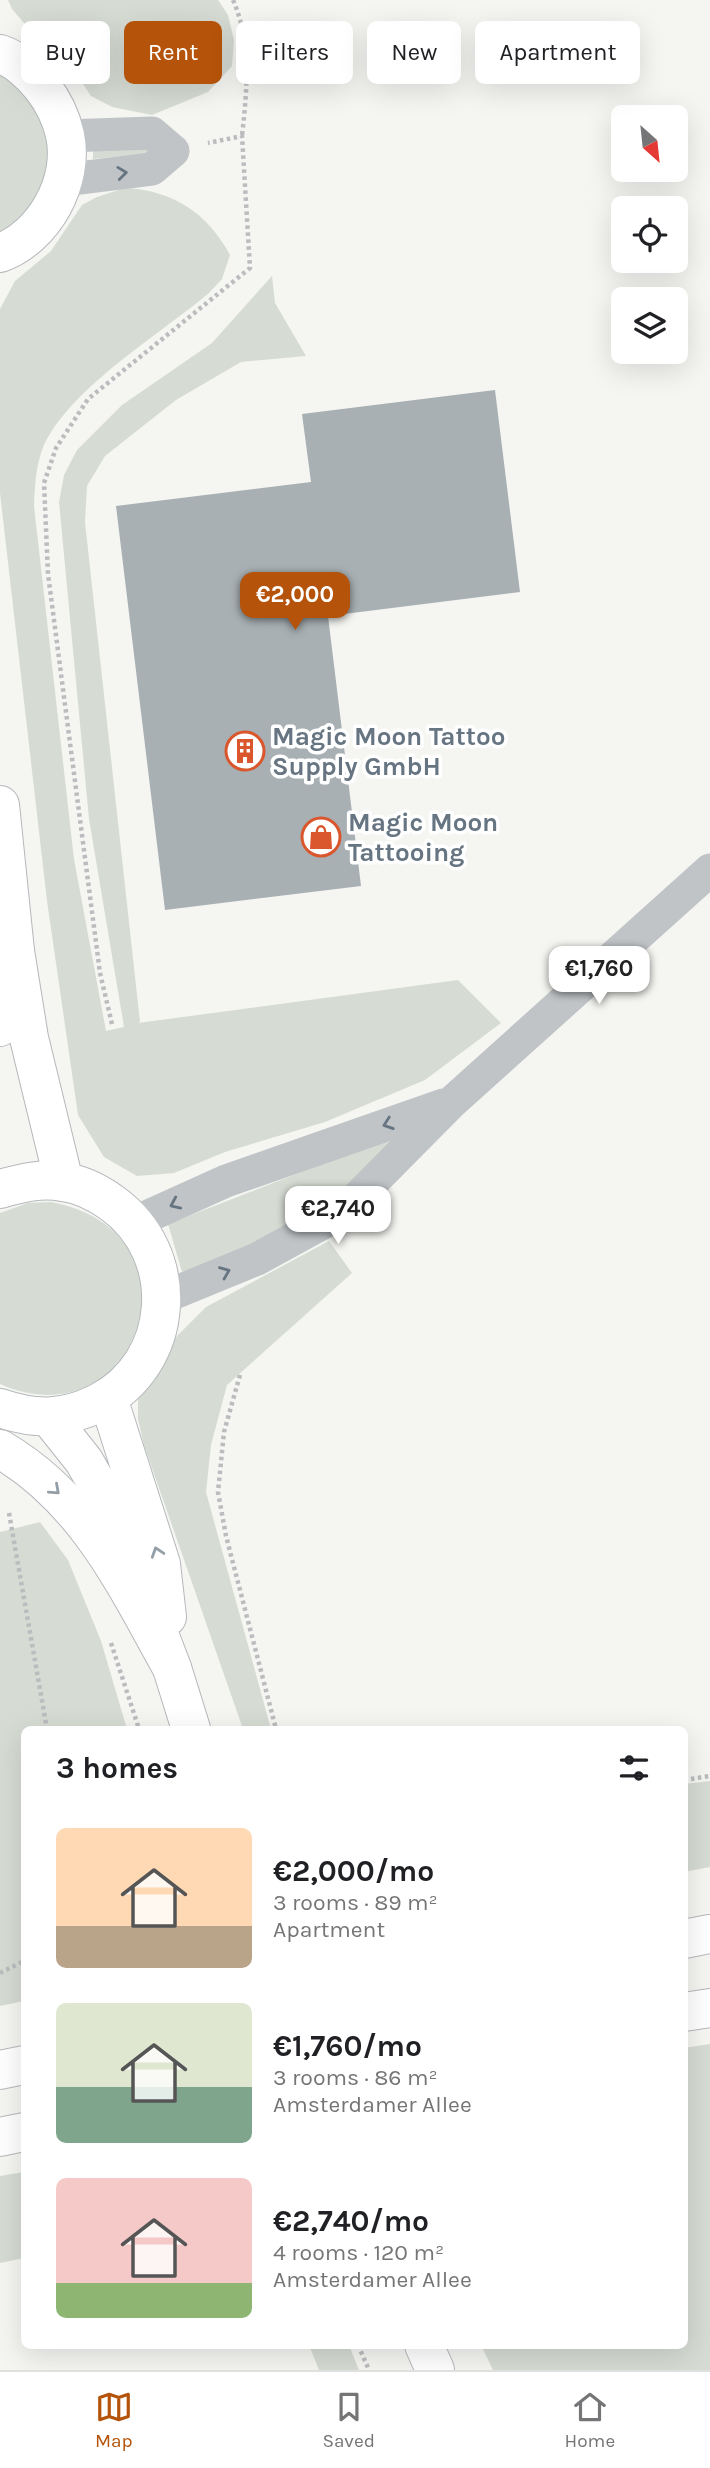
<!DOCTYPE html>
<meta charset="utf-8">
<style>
body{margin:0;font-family:Karla,sans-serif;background:#f2f2f2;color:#202124;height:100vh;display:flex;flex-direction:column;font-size:26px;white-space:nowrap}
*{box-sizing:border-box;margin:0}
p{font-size:23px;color:#757577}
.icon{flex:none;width:38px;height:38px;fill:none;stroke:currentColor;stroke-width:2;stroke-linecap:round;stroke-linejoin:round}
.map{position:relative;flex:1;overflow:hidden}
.side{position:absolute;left:21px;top:1726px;width:667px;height:623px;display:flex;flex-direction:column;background:#fff;border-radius:10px;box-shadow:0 7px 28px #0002}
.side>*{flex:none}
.guide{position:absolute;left:21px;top:21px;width:668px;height:63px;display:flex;gap:14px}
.needle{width:46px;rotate:153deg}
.tools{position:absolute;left:611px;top:105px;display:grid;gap:14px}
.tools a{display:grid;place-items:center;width:77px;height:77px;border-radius:10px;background:#fff;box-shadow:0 7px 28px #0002;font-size:35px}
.price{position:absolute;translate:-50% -60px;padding:0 16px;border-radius:14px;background:#fff;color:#222;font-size:23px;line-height:46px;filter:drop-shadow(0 2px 4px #0008)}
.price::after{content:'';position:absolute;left:50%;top:42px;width:21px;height:16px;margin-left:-10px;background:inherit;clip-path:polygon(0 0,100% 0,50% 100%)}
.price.on{background:#b45309;color:#fff}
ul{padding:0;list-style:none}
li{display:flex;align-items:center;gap:21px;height:175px;padding:0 35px}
li span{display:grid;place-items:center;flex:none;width:196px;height:140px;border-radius:10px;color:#555}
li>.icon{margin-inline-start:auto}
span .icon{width:84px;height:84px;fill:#fffc;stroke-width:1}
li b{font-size:30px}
h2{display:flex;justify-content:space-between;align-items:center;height:84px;padding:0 35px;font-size:30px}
.pill{padding:0 24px;border-radius:10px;background:#fff;box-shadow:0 7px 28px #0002;font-size:24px;line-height:63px}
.pill.on{background:#b45309;color:#fff}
.menu{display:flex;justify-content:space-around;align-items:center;height:98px;border-top:2px solid #e0e0e0;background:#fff;font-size:19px;color:#757577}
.menu a{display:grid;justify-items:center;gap:4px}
.menu .on{color:#b45309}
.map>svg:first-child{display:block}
.green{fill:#d6dcd3}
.building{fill:#a8b0b4}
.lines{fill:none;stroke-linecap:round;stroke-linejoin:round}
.primary-casing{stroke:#b4b8bb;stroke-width:40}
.motorway-casing{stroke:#b5b8bb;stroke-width:40}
.path{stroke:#babcbe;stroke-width:4.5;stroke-dasharray:3.5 3.5;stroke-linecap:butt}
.minor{stroke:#c0c4c7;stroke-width:33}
.primary{stroke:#fff;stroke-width:38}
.motorway{stroke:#fff;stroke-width:38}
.oneway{stroke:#667581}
.oneway2{stroke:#949ea7}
.labels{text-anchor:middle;stroke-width:7;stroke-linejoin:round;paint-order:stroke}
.poi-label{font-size:26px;font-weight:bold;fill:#667581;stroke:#fff;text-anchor:start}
</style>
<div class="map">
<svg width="710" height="2370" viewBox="0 0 710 2370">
<rect width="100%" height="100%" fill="#f5f5f2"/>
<!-- green -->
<path class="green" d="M 8,0 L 218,0 L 228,15 L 234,40 L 232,66 L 208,92 L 152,115 L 112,107 L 91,96 L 77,75 L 35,36 L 12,9 Z
M 0,74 C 66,110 62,196 0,234 Z
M 93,142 L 148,146 L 148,154 L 93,159 Z
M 125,188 C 172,190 208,213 230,255 L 222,279 L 209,293 C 159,335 81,381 48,437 C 36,458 35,483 34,506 L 74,859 L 106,1031 L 124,1027 L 89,819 L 59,502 L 64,475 L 77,450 L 122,405 L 212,343 L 272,276 L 275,303 L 306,356 L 241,362 L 176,400 L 105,456 L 87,486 L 85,522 L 140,1022 L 138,1023 L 458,980 L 501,1023 L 425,1080 L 325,1122 L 225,1152 L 174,1173 L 137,1176 L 104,1157 L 78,1115 L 47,901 L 0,493 L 0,309 L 15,281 L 51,251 L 82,205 L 97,197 Z
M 401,1133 L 334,1199 L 250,1248 L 182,1272 L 168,1224 Z
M 51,1202 C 211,1232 138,1445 0,1384 L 0,1213 L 28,1203 Z
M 329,1241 L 352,1273 L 227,1385 L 211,1445 L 206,1492 L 271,1729 L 243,1729 L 144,1445 L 138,1419 L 138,1397 L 177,1336 L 206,1307 Z
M 40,1522 L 68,1560 L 101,1641 L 127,1729 L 24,1729 L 24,2001 L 0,2006 L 0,1532 Z
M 710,1781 L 710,1867 L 684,1872 L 684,1784 Z
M 710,2044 L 710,2370 L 493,2370 L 481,2345 L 684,2345 L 684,2048 Z
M 24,2172 L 24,2258 L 0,2263 L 0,2176 Z
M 309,2345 L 349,2345 L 359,2370 L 319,2370 Z"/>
<!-- building -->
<path class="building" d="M 495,390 L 520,592 L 328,616 L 361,886 L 165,910 L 116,506 L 311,482 L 302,414 Z"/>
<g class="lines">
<defs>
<path id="primary" d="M 0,54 C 16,59 32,74 42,87 C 53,101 61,117 65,135 C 75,181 44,237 0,253
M 0,805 L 15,951 L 29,1038 L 64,1182
M 0,1189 C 21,1183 41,1178 63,1182 C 81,1184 98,1193 112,1203 C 183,1254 176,1363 98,1403 C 64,1420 35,1420 0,1408
M 108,1398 L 161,1564 L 167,1617
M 49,1417 L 84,1461 L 112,1510 L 172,1668 L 191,1729
M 424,2345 L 435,2370"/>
<path id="motorway" d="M 0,1027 L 15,951
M 0,1449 C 86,1499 125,1584 172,1668
M 684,1939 L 710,1934
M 684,2012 L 710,2008
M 0,2070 L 24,2065
M 0,2137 L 24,2132"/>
</defs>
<!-- primary casing -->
<use href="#primary" class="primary-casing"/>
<!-- motorway casing -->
<use href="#motorway" class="motorway-casing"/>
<!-- path -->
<path class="path" d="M 233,0 C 252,43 247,90 242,136
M 112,1024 L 100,973 L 48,574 L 44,483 L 56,448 L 88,399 L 250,268 L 242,136 L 208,143
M 240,1375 L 224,1432 L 218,1492 L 226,1536 L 276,1729
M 9,1513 L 47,1729
M 111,1643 L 139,1729
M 684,1780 L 710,1776
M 0,1973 L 24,1961
M 358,2345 L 369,2370"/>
<!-- minor -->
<path class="minor" d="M 63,180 L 152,169 L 173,151 L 152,133 L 65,136
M 133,1223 L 226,1181 L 443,1105
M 162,1298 L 257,1259 L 343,1212 L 452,1102 L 710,870"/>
<!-- primary -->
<use href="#primary" class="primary"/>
<!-- motorway -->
<use href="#motorway" class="motorway"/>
</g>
<!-- one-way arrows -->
<defs><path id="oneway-chevron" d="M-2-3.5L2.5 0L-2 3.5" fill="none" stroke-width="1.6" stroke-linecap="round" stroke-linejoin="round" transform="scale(1.75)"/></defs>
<g class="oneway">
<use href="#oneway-chevron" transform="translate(122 173) rotate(-7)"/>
<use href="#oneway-chevron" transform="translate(388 1124) rotate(161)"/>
<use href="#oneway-chevron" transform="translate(175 1204) rotate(156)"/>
<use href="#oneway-chevron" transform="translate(225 1272) rotate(-22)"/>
</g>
<g class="oneway2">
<use href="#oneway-chevron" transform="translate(55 1490) rotate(42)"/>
<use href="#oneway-chevron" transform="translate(157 1552) rotate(-108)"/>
</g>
<!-- icons -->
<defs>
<symbol id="building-ring" viewBox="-11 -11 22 22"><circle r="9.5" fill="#fff" stroke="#da572d" stroke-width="1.5"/><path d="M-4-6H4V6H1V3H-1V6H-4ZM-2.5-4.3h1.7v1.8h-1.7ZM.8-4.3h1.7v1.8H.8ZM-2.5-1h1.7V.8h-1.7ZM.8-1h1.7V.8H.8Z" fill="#da572d"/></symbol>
<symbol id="shop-ring" viewBox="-11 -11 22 22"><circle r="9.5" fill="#fff" stroke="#da572d" stroke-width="1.5"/><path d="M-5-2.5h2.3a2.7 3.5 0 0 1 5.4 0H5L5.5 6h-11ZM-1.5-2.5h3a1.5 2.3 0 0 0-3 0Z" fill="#da572d"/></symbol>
</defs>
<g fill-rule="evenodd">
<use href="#building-ring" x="223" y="729" width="44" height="44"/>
<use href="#shop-ring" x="299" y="815" width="44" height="44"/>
</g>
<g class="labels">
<!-- poi labels -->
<g class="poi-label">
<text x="272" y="745">Magic Moon Tattoo<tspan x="272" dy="30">Supply GmbH</tspan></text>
<text x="348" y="831">Magic Moon<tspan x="348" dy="30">Tattooing</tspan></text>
</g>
</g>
</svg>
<div class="tools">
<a><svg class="needle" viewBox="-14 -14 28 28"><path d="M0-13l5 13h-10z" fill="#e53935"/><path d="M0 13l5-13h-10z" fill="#757577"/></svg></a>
<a><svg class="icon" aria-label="locate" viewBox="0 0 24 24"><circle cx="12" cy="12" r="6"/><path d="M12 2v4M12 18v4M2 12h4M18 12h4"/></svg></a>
<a><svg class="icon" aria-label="layers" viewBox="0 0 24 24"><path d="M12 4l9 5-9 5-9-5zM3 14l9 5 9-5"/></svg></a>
</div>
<b class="price on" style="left:295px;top:632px">€2,000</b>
<b class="price" style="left:599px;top:1006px">€1,760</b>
<b class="price" style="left:338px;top:1246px">€2,740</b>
<div class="guide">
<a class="pill">Buy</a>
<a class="pill on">Rent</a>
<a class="pill">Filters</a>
<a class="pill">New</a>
<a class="pill">Apartment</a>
</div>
<section class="side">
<h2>3 homes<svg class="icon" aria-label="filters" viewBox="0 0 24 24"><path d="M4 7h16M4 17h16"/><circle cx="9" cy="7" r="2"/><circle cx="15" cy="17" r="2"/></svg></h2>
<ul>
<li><span style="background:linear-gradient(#ffd9b3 70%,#b9a48a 0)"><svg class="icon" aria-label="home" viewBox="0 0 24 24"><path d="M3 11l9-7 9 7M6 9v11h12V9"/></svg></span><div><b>€2,000/mo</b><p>3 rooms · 89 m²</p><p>Apartment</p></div></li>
<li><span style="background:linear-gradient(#dfe7d0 60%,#7fa58c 0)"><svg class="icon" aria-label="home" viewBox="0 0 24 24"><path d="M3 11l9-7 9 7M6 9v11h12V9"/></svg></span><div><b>€1,760/mo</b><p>3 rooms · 86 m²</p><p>Amsterdamer Allee</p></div></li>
<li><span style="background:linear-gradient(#f6c9c9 75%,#8fb573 0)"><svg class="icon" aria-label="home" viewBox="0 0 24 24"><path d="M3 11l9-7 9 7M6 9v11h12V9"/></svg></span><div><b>€2,740/mo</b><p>4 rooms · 120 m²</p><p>Amsterdamer Allee</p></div></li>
</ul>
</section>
</div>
<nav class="menu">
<a class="on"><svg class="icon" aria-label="map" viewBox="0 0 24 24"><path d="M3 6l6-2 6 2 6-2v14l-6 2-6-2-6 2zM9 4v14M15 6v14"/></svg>Map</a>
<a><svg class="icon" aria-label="saved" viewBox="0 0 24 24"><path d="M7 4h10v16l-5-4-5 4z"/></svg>Saved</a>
<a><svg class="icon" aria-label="home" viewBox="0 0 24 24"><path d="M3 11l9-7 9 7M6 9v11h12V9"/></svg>Home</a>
</nav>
